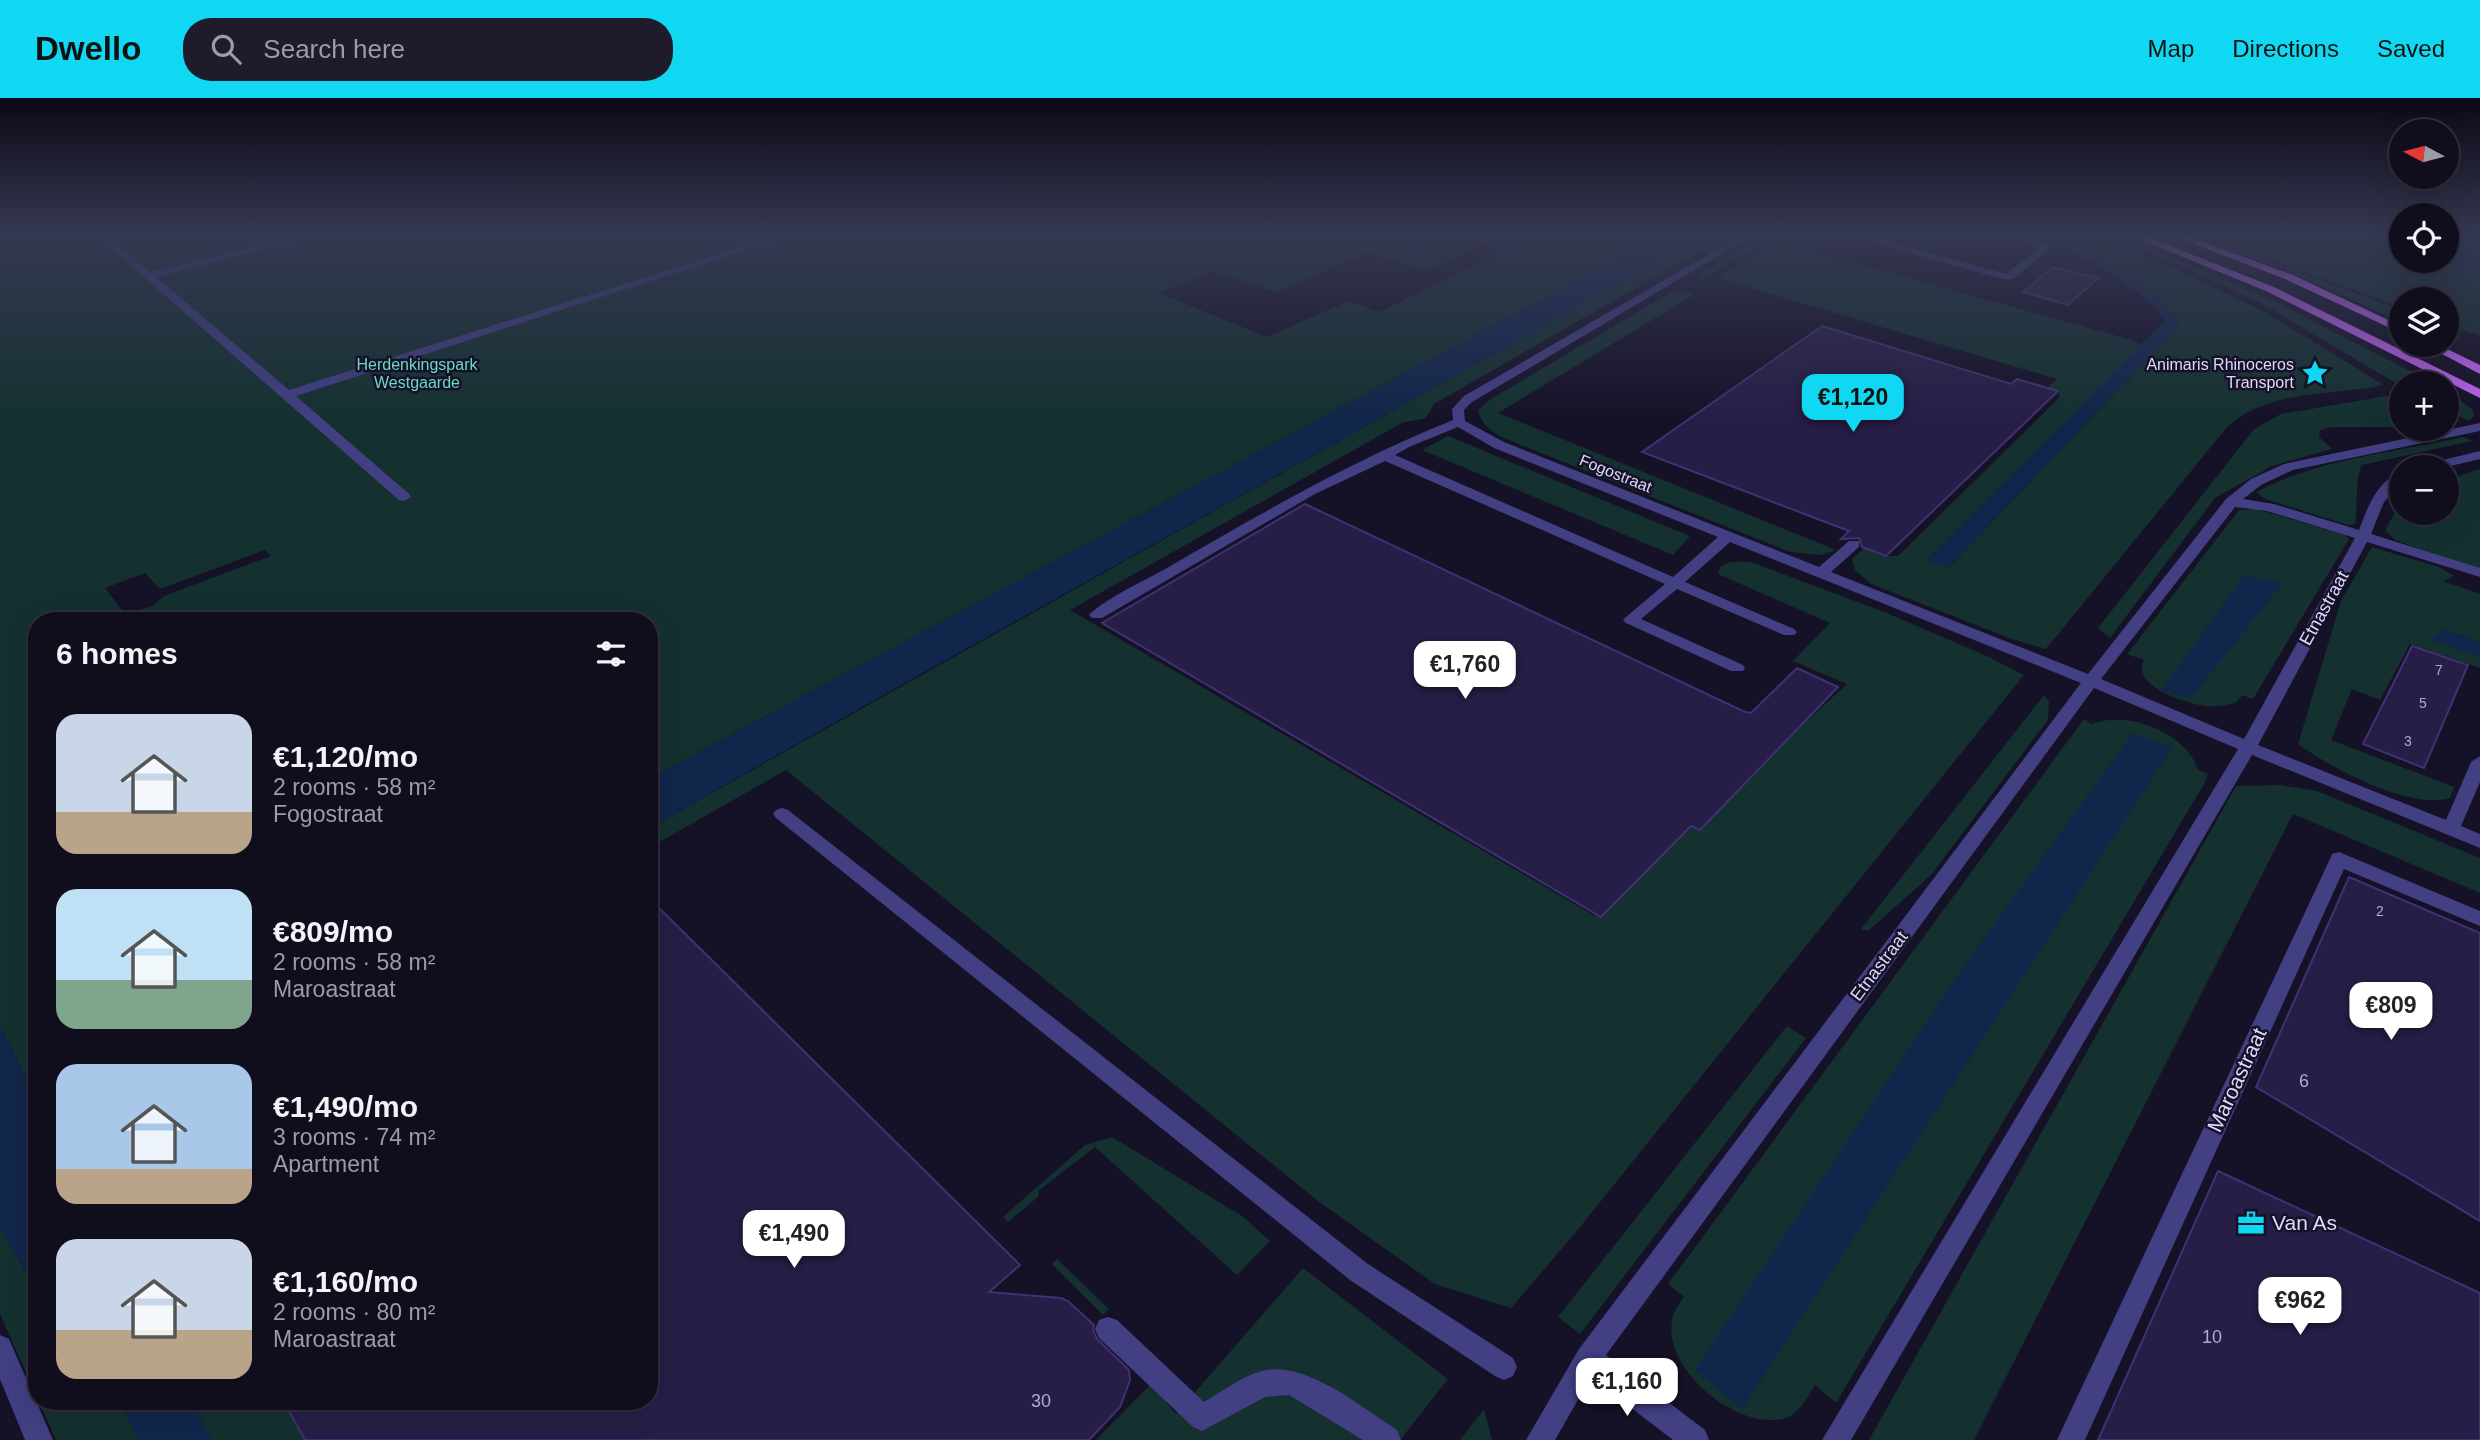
<!DOCTYPE html>
<meta charset="utf-8">
<style>
body{margin:0;font-family:Arial,sans-serif;background:#1e1b2a;color:#f1f3f6;height:100vh;display:flex;flex-direction:column;font-size:26px;white-space:nowrap}
*{box-sizing:border-box;margin:0}
p{font-size:23px;color:#9c9ca4}
.icon{flex:none;width:38px;height:38px;fill:none;stroke:currentColor;stroke-width:2;stroke-linecap:round;stroke-linejoin:round}
.map{position:relative;flex:1;overflow:hidden}
.details{position:absolute;left:28px;top:514px;width:630px;height:798px;display:flex;flex-direction:column;background:#100d1d;border-radius:28px;box-shadow:0 7px 28px #0002,0 0 0 2px #302d3b}
.details>*{flex:none}
.needle{width:46px;rotate:277deg}
.buttons{position:absolute;left:2389px;top:21px;display:grid;gap:14px}
.buttons a{display:grid;place-items:center;width:70px;height:70px;border-radius:50%;background:#100d1d;box-shadow:0 7px 28px #0002,0 0 0 2px #302d3b;font-size:35px}
.price{position:absolute;translate:-50% -60px;padding:0 16px;border-radius:14px;background:#fff;color:#222;font-size:23px;line-height:46px;filter:drop-shadow(0 2px 4px #0008)}
.price::after{content:'';position:absolute;left:50%;top:42px;width:21px;height:16px;margin-left:-10px;background:inherit;clip-path:polygon(0 0,100% 0,50% 100%)}
.price.on{background:#10d8f2;color:#111}
ul{padding:0;list-style:none}
li{display:flex;align-items:center;gap:21px;height:175px;padding:0 28px}
li span{display:grid;place-items:center;flex:none;width:196px;height:140px;border-radius:21px;color:#555}
li>.icon{margin-inline-start:auto}
span .icon{width:84px;height:84px;fill:#fffc;stroke-width:1}
li b{font-size:30px}
h2{display:flex;justify-content:space-between;align-items:center;height:84px;padding:0 28px;font-size:30px}
header{display:flex;align-items:center;gap:42px;box-sizing:border-box;height:98px;padding:0 35px;background:#10d8f2;color:#111}
header strong{font-size:33px}
nav{display:flex;gap:38px;margin-inline-start:auto;font-size:24px}
.search{width:490px;height:63px;background:#1e1b2a;display:flex;align-items:center;gap:18px;box-sizing:border-box;padding:0 24px;border-radius:28px;color:#9c9ca4;font-size:26px}
.map>svg:first-child{display:block}
.green{fill:#143130;fill-rule:evenodd}
.water{fill:#11264b}
.building{fill:#271e47;stroke:#3f3272;stroke-width:2}
.lines{fill:none;stroke-linecap:round;stroke-linejoin:round}
.minor{fill:#423f83;fill-rule:evenodd}
.major{fill:#c366f7;fill-rule:evenodd}
.labels{text-anchor:middle;stroke-width:5;stroke-linejoin:round;paint-order:stroke}
.number-label{font-size:14px;fill:#b0aad0}
.far-park-label{font-size:16px;fill:#68dabf;stroke:#151127}
.far-poi-label{font-size:16px;fill:#ded9fd;stroke:#151127;text-anchor:end}
.far-street-label{font-size:16px;fill:#ded9fd;stroke:#151127}
.street-label{font-size:18px;fill:#ded9fd;stroke:#151127}
.near-number-label{font-size:18px;fill:#b0aad0}
.near-street-label{font-size:21px;fill:#ded9fd;stroke:#151127}
.near-poi-label{font-size:21px;fill:#ded9fd;stroke:#151127;text-anchor:start}
</style>
<header>
<strong>Dwello</strong>
<div class="search"><svg class="icon" aria-label="search" viewBox="0 0 24 24"><circle cx="10" cy="10" r="6"/><path d="M15 15l6 6"/></svg>Search here</div>
<nav><a>Map</a><a>Directions</a><a>Saved</a></nav>
</header>
<div class="map">
<svg width="2480" height="1342" viewBox="0 0 2480 1342">
<rect width="100%" height="100%" fill="#151127"/>
<!-- green -->
<path class="green" d="M 0,136 L 1387,136 L 1420,146 L 1444,136 L 1664,136 L 649,681 L 649,523 L 37,523 L 37,994 L 33,994 L 0,928 ZM 1499,139 L 1523,144 L 1379,214 L 1353,204 L 1346,204 L 1267,239 L 1159,195 L 1212,173 L 1277,195 L 1367,154 L 1425,174 ZM 265,452 L 271,458 L 164,498 L 152,508 L 125,516 L 105,490 L 145,475 L 160,491 Z
M 1708,136 L 1730,136 L 1434,306 L 1426,320 L 1402,325 L 1070,512 L 1595,818 L 1847,586 L 1793,563 L 1830,525 L 1718,476 L 1721,468 L 1731,464 L 1751,464 L 1887,515 L 1989,559 L 2024,577 L 1576,1134 L 1511,1210 L 1435,1186 L 1318,1103 L 786,672 L 649,750 L 649,730 Z
M 2053,136 L 2093,136 L 2174,170 L 2265,214 L 2384,287 C 2332,298 2268,291 2227,329 L 2046,551 L 2009,540 L 1871,486 L 1855,472 L 1852,461 L 1864,450 L 1886,458 L 1898,458 L 2060,299 L 2058,293 L 2047,290 L 2057,281 L 1717,180 L 1783,140 L 1799,144 L 1800,150 L 2132,242 L 2142,247 L 1927,461 L 1948,470 L 2180,227 C 2156,187 2094,154 2053,136 Z
M 2105,136 L 2114,136 L 2274,203 L 2418,277 L 2394,284 L 2263,206 L 2188,170 Z
M 2182,136 L 2235,151 L 2401,212 L 2401,224 L 2286,172 Z
M 2198,136 L 2401,136 L 2401,163 L 2447,161 L 2480,176 L 2480,238 L 2447,226 L 2446,201 L 2401,201 L 2401,209 Z
M 1773,139 L 1701,182 L 1699,181 L 1699,176 L 1760,141 Z
M 1681,194 L 1695,196 L 1498,315 L 1836,452 L 1821,457 L 1790,454 L 1501,339 C 1489,332 1481,325 1478,312 L 1489,302 L 1670,195 Z
M 2447,293 L 2473,312 L 2474,318 L 2469,323 L 2447,312 Z
M 2387,298 L 2401,302 L 2401,329 L 2332,329 L 2320,332 L 2319,339 L 2332,351 L 2272,368 L 2215,400 L 2110,540 L 2098,530 L 2254,331 L 2281,316 Z
M 1448,338 L 1690,438 L 1673,457 L 1422,352 Z
M 2464,339 L 2472,343 L 2362,367 C 2355,377 2358,411 2355,426 L 2348,427 L 2265,401 L 2256,394 C 2319,361 2395,354 2464,339 Z
M 2480,371 L 2480,472 L 2395,442 L 2385,432 L 2401,404 L 2401,415 L 2446,415 L 2447,382 Z
M 2256,411 L 2345,437 L 2349,441 L 2253,601 L 2242,597 L 2236,605 C 2226,607 2217,609 2208,608 C 2189,607 2130,588 2144,562 L 2127,556 L 2239,412 Z
M 2372,449 L 2439,469 L 2454,478 L 2443,483 L 2480,496 L 2480,544 L 2442,531 L 2432,542 L 2480,558 L 2480,570 L 2410,546 L 2380,602 L 2352,591 L 2331,642 L 2454,689 L 2450,700 C 2409,712 2331,670 2298,646 L 2341,503 Z
M 2044,597 L 2049,604 L 2048,622 L 1931,777 L 1868,833 L 1861,831 Z
M 2084,621 L 2092,626 C 2128,612 2187,635 2198,672 L 2208,676 L 2204,686 L 1836,1305 L 1815,1287 C 1807,1300 1798,1318 1782,1321 C 1734,1331 1659,1268 1673,1218 C 1675,1211 1681,1204 1684,1199 L 1668,1186 Z
M 2280,687 L 2317,693 L 2480,760 L 2480,795 L 2293,716 L 1974,1342 L 1869,1342 L 2236,688 Z
M 1787,928 L 1806,940 L 1580,1236 L 1558,1219 Z
M 1112,1039 L 1242,1118 L 1270,1143 L 1237,1177 L 1095,1049 L 1038,1093 L 1039,1098 L 1008,1124 L 1003,1119 L 1085,1047 Z
M 0,1128 L 37,1195 L 37,1299 L 0,1216 Z
M 1057,1161 L 1109,1211 L 1103,1217 L 1052,1166 Z
M 1303,1170 L 1448,1281 L 1400,1342 L 1096,1342 L 1151,1286 L 1176,1316 Z
M 39,1304 L 120,1304 L 138,1342 L 56,1342 Z
M 191,1304 L 284,1304 L 305,1342 L 211,1342 Z
M 1484,1311 L 1492,1342 L 1460,1342 Z"/>
<!-- water -->
<path class="water" d="M 1664,136 L 1708,136 C 1356,335 1001,529 649,730 L 649,681 Z
M 2038,136 C 2078,136 2159,193 2180,227 L 1948,470 L 1926,462 L 2166,222 C 2136,185 2081,156 2038,136 Z
M 2447,136 L 2480,136 L 2480,176 L 2447,161 Z
M 2244,477 L 2282,486 L 2191,600 L 2161,593 Z
M 2442,531 L 2480,544 L 2480,558 L 2431,542 Z
M 2133,635 L 2172,650 L 1742,1311 L 1695,1272 L 1956,879 Z
M 0,928 L 33,994 L 37,994 L 37,1195 L 0,1128 Z
M 120,1304 L 192,1304 L 212,1342 L 138,1342 Z"/>
<!-- building -->
<path class="building" d="M 2053,169 L 2098,180 L 2068,207 L 2023,194 Z
M 1822,228 L 2011,286 L 2017,281 L 2058,293 L 1886,458 L 1862,449 L 1859,440 L 1841,441 L 1849,433 L 1642,354 Z
M 1305,406 L 1745,614 L 1751,615 L 1797,570 L 1838,589 L 1700,732 L 1691,728 L 1601,819 L 1102,525 Z
M 2412,548 L 2468,567 L 2424,670 L 2363,646 Z
M 2349,779 L 2480,835 L 2480,1123 L 2256,989 Z
M 649,800 L 1020,1167 L 989,1194 L 1061,1200 L 1068,1203 L 1094,1227 L 1093,1232 L 1097,1241 L 1129,1272 L 1130,1282 L 1120,1309 L 1089,1342 L 305,1342 L 284,1304 L 649,1304 Z
M 2218,1073 L 2480,1195 L 2480,1342 L 2098,1342 Z"/>
<g class="lines">
<!-- minor -->
<path class="minor" d="M 95,136 L 105,136 L 150,174 L 304,136 L 319,136 L 318,138 L 156,179 L 289,292 L 782,136 L 796,136 L 296,298 L 409,396 L 411,399 L 404,403 L 399,402 Z
M 1744,136 L 1755,136 L 1472,304 L 1464,312 L 1465,323 L 1504,344 L 1819,469 L 1849,443 L 1859,443 L 1859,449 L 1831,474 L 2088,576 L 2226,401 L 2251,381 L 2284,366 L 2480,325 L 2480,333 L 2293,372 L 2261,387 L 2243,401 L 2274,406 L 2359,432 C 2367,411 2377,382 2401,375 L 2401,385 L 2384,404 L 2371,436 L 2480,470 L 2480,479 L 2367,444 L 2258,647 L 2446,722 L 2471,664 L 2480,658 L 2480,684 L 2461,728 L 2480,736 L 2480,750 L 2252,657 L 1851,1342 L 1822,1342 L 2238,651 L 2094,590 L 1606,1257 L 1705,1332 L 1709,1342 L 1673,1342 L 1591,1279 L 1555,1342 L 1526,1342 L 1579,1251 L 2081,585 L 1730,444 L 1685,484 L 1794,531 L 1797,534 L 1794,537 L 1784,537 L 1677,491 L 1641,521 L 1743,567 L 1745,570 L 1743,573 L 1731,573 L 1626,525 L 1623,522 L 1626,519 L 1665,486 L 1385,363 L 1315,396 L 1102,520 L 1092,520 L 1089,517 C 1103,502 1147,481 1167,470 C 1260,416 1353,362 1453,322 L 1452,311 L 1464,298 ZM 1458,329 L 1494,350 L 1718,439 L 1673,479 L 1395,357 L 1409,349 ZM 2235,409 L 2267,413 L 2355,440 L 2244,641 L 2101,581 Z
M 1844,136 L 1859,136 L 2006,176 L 2038,150 L 2022,140 L 2022,136 L 2030,136 L 2050,150 L 2015,180 L 2006,182 Z
M 2480,353 L 2480,361 L 2446,369 L 2424,369 L 2426,366 Z
M 782,710 L 788,712 L 1368,1166 L 1513,1260 L 1517,1269 L 1513,1278 L 1504,1282 L 1495,1278 L 1350,1182 L 776,720 L 773,716 L 776,712 Z
M 2339,754 L 2480,813 L 2480,828 L 2344,771 L 2085,1342 L 2057,1342 L 2330,761 L 2332,756 Z
M 1108,1219 L 1117,1222 L 1204,1304 C 1222,1294 1242,1278 1262,1273 C 1305,1262 1361,1309 1397,1332 L 1401,1342 L 1363,1342 L 1289,1297 L 1265,1299 L 1202,1333 L 1193,1329 L 1099,1240 L 1095,1231 L 1099,1222 Z
M 0,1237 L 9,1241 L 53,1342 L 25,1342 L 0,1281 Z"/>
<!-- major -->
<path class="major" d="M 2127,136 L 2140,136 L 2274,189 L 2480,291 L 2480,300 L 2266,193 Z
M 2168,136 L 2181,136 L 2293,177 L 2401,228 L 2401,235 L 2285,181 Z
M 2425,247 L 2439,247 L 2480,267 L 2480,276 Z"/>
</g>
<!-- sky -->
<linearGradient id="sky" x2="0" y2="1"><stop stop-color="#0c0915"/><stop offset="0.42" stop-color="#353852"/><stop offset="1" stop-color="#353852" stop-opacity="0"/></linearGradient>
<rect width="2480" height="323" fill="url(#sky)"/>
<!-- icons -->
<defs>
<symbol id="sight-bare" viewBox="-9 -9 18 18"><path d="M0-6L1.8-2.2L6-1.7L2.9 1.2L3.7 5.4L0 3.3L-3.7 5.4L-2.9 1.2L-6-1.7L-1.8-2.2Z" fill="#10d8f2" stroke="#151127" stroke-width="2.5" paint-order="stroke"/></symbol>
<symbol id="office-bare" viewBox="-9 -9 18 18"><path d="M-6-3h4V-5.5h4V-3h4V5H-6ZM-1-4.5V-3h2v-1.5ZM-6 0V1H6V0Z" fill="#10d8f2" stroke="#151127" stroke-width="2.5" paint-order="stroke"/></symbol>
</defs>
<g fill-rule="evenodd">
<use href="#sight-bare" x="2296" y="256" width="38" height="38"/>
<use href="#office-bare" x="2232" y="1106" width="38" height="38"/>
</g>
<g class="labels">
<!-- number labels -->
<g class="number-label">
<text x="2439" y="577">7</text>
<text x="2423" y="610">5</text>
<text x="2408" y="648">3</text>
<text x="2380" y="818">2</text>
</g>
<!-- far-park labels -->
<g class="far-park-label">
<text x="417" y="272">Herdenkingspark<tspan x="417" dy="18">Westgaarde</tspan></text>
</g>
<!-- far-poi labels -->
<g class="far-poi-label">
<text x="2294" y="272">Animaris Rhinoceros<tspan x="2294" dy="18">Transport</tspan></text>
</g>
<!-- far-street labels -->
<g class="far-street-label">
<text transform="translate(1616 375) rotate(22)" y="6">Fogostraat</text>
</g>
<!-- street labels -->
<g class="street-label">
<text transform="translate(2324 510) rotate(-61)" y="6">Etnastraat</text>
<text transform="translate(1879 868) rotate(-53)" y="6">Etnastraat</text>
</g>
<!-- near-number labels -->
<g class="near-number-label">
<text x="2304" y="989">6</text>
<text x="2212" y="1245">10</text>
<text x="1041" y="1309">30</text>
</g>
<!-- near-street labels -->
<g class="near-street-label">
<text transform="translate(2237 982) rotate(-65)" y="7">Maroastraat</text>
</g>
<!-- near-poi labels -->
<g class="near-poi-label">
<text x="2272" y="1132">Van As</text>
</g>
</g>
</svg>
<div class="buttons">
<a><svg class="needle" viewBox="-14 -14 28 28"><path d="M0-13l5 13h-10z" fill="#e53935"/><path d="M0 13l5-13h-10z" fill="#9c9ca4"/></svg></a>
<a><svg class="icon" aria-label="locate" viewBox="0 0 24 24"><circle cx="12" cy="12" r="6"/><path d="M12 2v4M12 18v4M2 12h4M18 12h4"/></svg></a>
<a><svg class="icon" aria-label="layers" viewBox="0 0 24 24"><path d="M12 4l9 5-9 5-9-5zM3 14l9 5 9-5"/></svg></a>
<a>+</a>
<a>−</a>
</div>
<b class="price on" style="left:1853px;top:336px">€1,120</b>
<b class="price" style="left:1465px;top:603px">€1,760</b>
<b class="price" style="left:2391px;top:944px">€809</b>
<b class="price" style="left:794px;top:1172px">€1,490</b>
<b class="price" style="left:2300px;top:1239px">€962</b>
<b class="price" style="left:1627px;top:1320px">€1,160</b>
<section class="details">
<h2>6 homes<svg class="icon" aria-label="filters" viewBox="0 0 24 24"><path d="M4 7h16M4 17h16"/><circle cx="9" cy="7" r="2"/><circle cx="15" cy="17" r="2"/></svg></h2>
<ul>
<li><span style="background:linear-gradient(#c9d6e8 70%,#b9a48a 0)"><svg class="icon" aria-label="home" viewBox="0 0 24 24"><path d="M3 11l9-7 9 7M6 9v11h12V9"/></svg></span><div><b>€1,120/mo</b><p>2 rooms · 58 m²</p><p>Fogostraat</p></div></li>
<li><span style="background:linear-gradient(#bfe0f5 65%,#7fa58c 0)"><svg class="icon" aria-label="home" viewBox="0 0 24 24"><path d="M3 11l9-7 9 7M6 9v11h12V9"/></svg></span><div><b>€809/mo</b><p>2 rooms · 58 m²</p><p>Maroastraat</p></div></li>
<li><span style="background:linear-gradient(#a9c7e8 75%,#b9a48a 0)"><svg class="icon" aria-label="home" viewBox="0 0 24 24"><path d="M3 11l9-7 9 7M6 9v11h12V9"/></svg></span><div><b>€1,490/mo</b><p>3 rooms · 74 m²</p><p>Apartment</p></div></li>
<li><span style="background:linear-gradient(#c9d6e8 65%,#b9a48a 0)"><svg class="icon" aria-label="home" viewBox="0 0 24 24"><path d="M3 11l9-7 9 7M6 9v11h12V9"/></svg></span><div><b>€1,160/mo</b><p>2 rooms · 80 m²</p><p>Maroastraat</p></div></li>
</ul>
</section>
</div>
